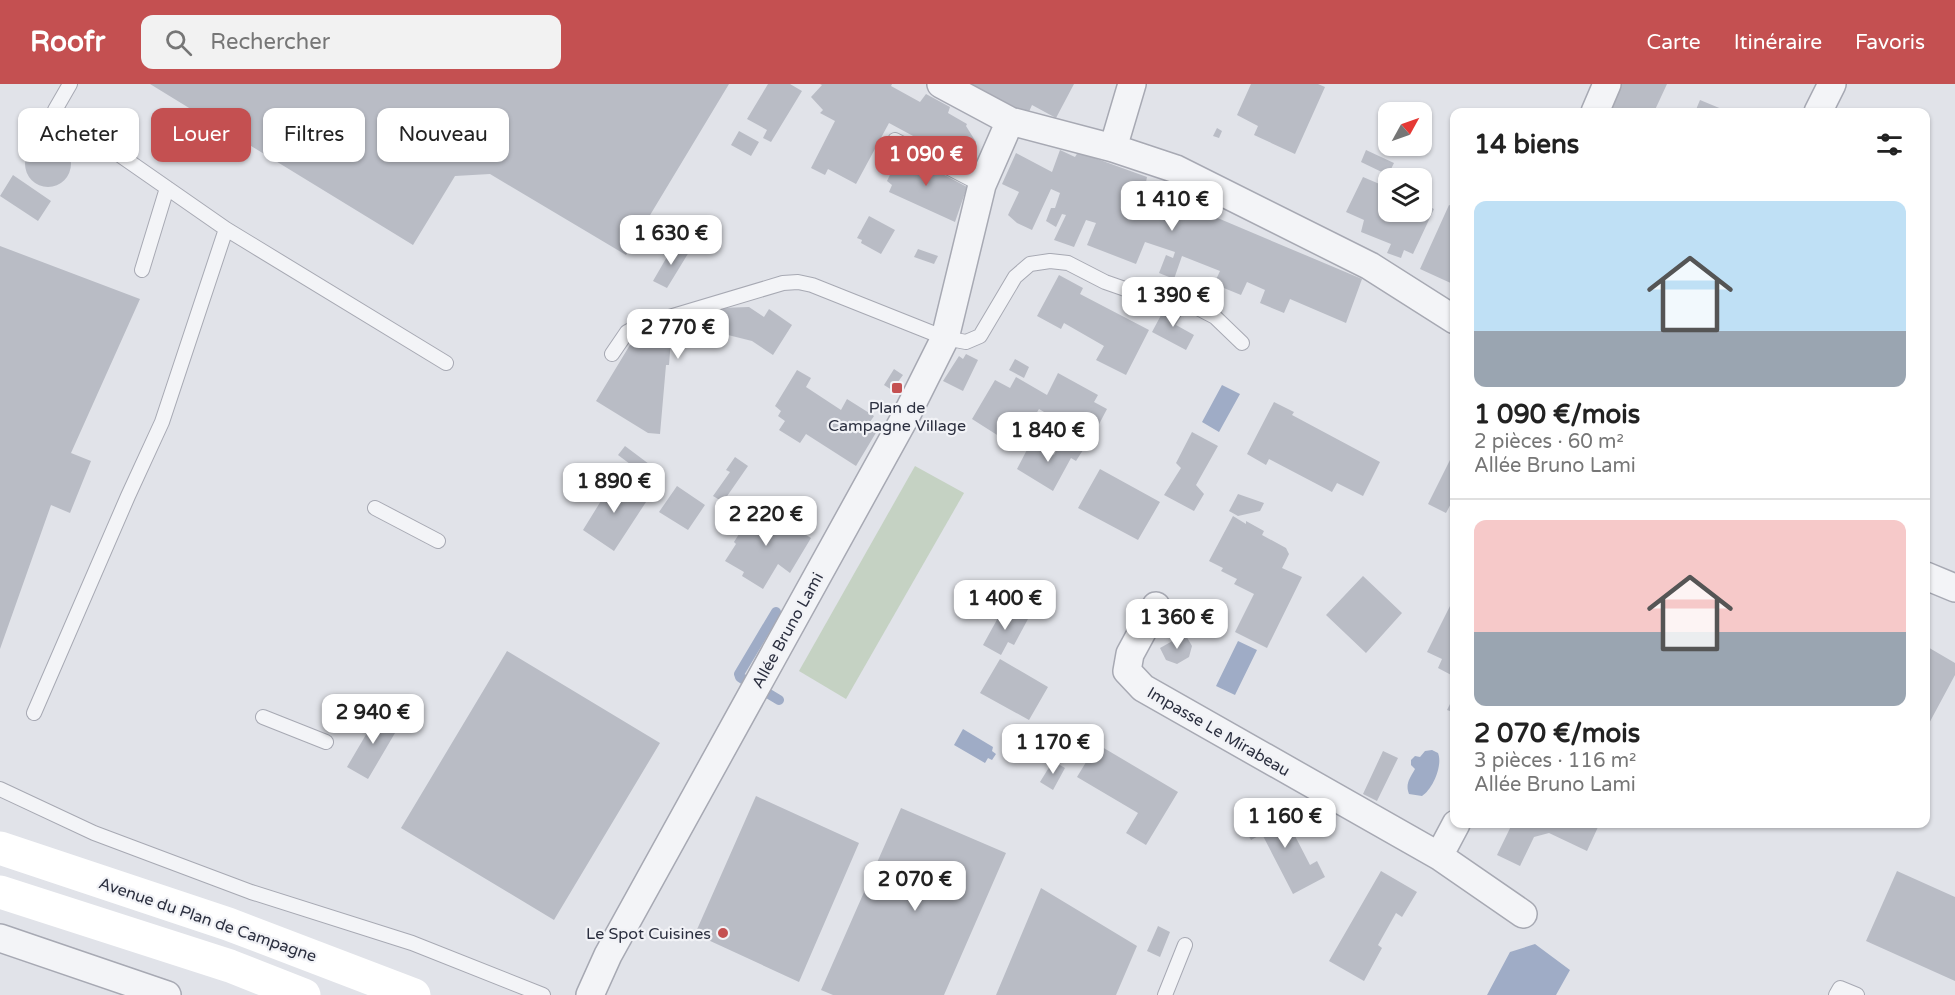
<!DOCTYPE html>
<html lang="fr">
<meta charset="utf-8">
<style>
body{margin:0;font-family:"Varela Round",sans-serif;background:#f2f2f2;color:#222;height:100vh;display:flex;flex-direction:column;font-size:22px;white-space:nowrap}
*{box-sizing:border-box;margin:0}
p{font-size:20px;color:#767676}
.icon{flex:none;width:33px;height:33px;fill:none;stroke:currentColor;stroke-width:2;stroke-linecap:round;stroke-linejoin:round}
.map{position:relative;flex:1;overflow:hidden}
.panel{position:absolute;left:1450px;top:24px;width:480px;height:720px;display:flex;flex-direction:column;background:#fff;border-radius:12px;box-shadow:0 2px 4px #0004}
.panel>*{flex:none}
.hud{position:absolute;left:18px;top:24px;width:570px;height:54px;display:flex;gap:12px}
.needle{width:39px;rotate:50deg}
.buttons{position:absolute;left:1378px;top:18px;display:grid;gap:12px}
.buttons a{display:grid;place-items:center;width:54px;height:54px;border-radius:12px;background:#fff;box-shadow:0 2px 4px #0004;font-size:30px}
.price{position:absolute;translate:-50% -51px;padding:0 14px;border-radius:12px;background:#fff;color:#222;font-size:20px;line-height:39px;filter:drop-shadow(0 2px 3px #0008)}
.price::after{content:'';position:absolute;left:50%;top:36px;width:18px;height:14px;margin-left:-9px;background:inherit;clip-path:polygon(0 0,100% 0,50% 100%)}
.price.current{background:#c45051;color:#fff}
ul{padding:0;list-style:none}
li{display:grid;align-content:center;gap:12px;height:318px;padding:0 24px}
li+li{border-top:2px solid #e0e0e0}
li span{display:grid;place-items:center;height:186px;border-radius:12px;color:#555}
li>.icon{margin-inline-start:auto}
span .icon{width:108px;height:108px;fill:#fffc;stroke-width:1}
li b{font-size:26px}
h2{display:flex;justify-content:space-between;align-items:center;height:72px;padding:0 24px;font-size:26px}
.chip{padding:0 21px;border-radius:12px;background:#fff;box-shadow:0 2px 4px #0004;font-size:21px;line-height:54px}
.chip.current{background:#c45051;color:#fff}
header{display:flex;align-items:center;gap:36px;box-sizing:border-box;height:84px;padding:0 30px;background:#c45051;color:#fff}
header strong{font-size:28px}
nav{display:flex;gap:33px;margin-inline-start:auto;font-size:21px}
.search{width:420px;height:54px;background:#f2f2f2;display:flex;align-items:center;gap:15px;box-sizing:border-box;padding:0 21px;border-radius:12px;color:#767676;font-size:22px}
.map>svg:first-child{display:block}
.green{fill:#c5d2c3}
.water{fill:#9facc6}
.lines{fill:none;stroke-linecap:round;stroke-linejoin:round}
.stream{stroke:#9facc6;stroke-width:10}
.building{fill:#b9bcc5}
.lane-casing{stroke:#a7a9b3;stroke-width:16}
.street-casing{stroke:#a7a9b3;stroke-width:30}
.lane{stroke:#f3f4f7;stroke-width:14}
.street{stroke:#f3f4f7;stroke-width:27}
.secondary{stroke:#fff;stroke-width:33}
.poi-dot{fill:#c45051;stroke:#f1f2f6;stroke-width:2}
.labels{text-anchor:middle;stroke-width:4.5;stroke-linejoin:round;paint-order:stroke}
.poi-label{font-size:16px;fill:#2b2f3f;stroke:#f1f2f6}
.street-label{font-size:16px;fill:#2b2f3f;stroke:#f1f2f6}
</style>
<header>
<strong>Roofr</strong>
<div class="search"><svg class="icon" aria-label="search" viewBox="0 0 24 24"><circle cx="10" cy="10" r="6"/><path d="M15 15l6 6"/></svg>Rechercher</div>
<nav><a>Carte</a><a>Itinéraire</a><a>Favoris</a></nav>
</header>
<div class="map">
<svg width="1955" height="911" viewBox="0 0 1955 911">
<rect width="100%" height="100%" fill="#e1e3e9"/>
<!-- green -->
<path class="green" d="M 915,382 L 964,409 L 846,615 L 799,587 Z"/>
<!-- water -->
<path class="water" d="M 1222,301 L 1240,310 L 1219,348 L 1202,338 Z
M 1238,557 L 1257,566 L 1235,611 L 1216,602 Z
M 963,645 L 993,663 L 992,667 L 996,670 L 992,676 L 988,674 L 985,679 L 954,661 Z
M 1432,666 L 1438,669 C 1443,681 1433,705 1422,712 L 1409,710 C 1405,700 1410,694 1415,685 L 1411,681 L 1411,676 L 1415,672 L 1420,673 L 1425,667 Z
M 1535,860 L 1570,886 L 1556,911 L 1487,911 L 1510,868 Z"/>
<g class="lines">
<!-- stream -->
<path class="stream" d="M 746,597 L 740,593 L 739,590 L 776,528
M 769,610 L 779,616"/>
</g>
<!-- building -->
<path class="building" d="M 150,0 L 729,0 L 626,171 L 490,90 L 455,92 L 413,161 Z
M 768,0 L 790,0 L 802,7 L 771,58 L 763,54 L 767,46 L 747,35 Z
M 820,0 L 892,0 L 891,2 L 920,18 L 926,10 L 950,23 L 948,29 L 967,40 L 966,42 L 976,58 L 965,80 L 889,39 L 856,100 L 828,85 L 825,91 L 811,84 L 835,37 L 820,29 L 823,26 L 811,13 L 822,1 Z
M 966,0 L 1074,0 L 1056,34 L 1032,21 L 1028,30 Z
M 1251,0 L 1318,0 L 1325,3 L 1295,70 L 1254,51 L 1258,42 L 1237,31 Z
M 1621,0 L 1667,0 L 1654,28 L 1609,28 Z
M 1700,16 L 1729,28 L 1695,28 Z
M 1217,44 L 1222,47 L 1219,54 L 1213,52 Z
M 739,47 L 759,58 L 751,72 L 731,61 Z
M25 80a23 23 0 1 1 46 0a23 23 0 1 1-46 0Z
M 1060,66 L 1075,73 L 1078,68 L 1147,93 L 1146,98 L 1163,105 L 1175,109 L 1177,103 L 1204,114 L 1201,127 L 1362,195 L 1346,239 L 1290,215 L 1284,229 L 1260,219 L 1265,206 L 1247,198 L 1241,211 L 1214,200 L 1220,187 L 1182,172 L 1174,195 L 1159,189 L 1166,171 L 1173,174 L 1175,168 L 1145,158 L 1136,180 L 1087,161 L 1096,139 L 1086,136 L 1074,163 L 1054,156 L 1066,131 L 1062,130 L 1056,143 L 1046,137 L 1051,124 L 1055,124 L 1060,109 L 1051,105 L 1032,146 L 1017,139 L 1008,131 L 1019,108 L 1002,100 L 1016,69 L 1052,88 Z
M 1366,66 L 1394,79 L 1388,91 L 1361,78 Z
M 901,68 L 967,103 L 955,138 L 889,108 L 892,101 L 887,97 Z
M 13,91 L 51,117 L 38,137 L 0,112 Z
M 1363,93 L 1389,104 L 1389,128 L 1422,128 L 1422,119 L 1434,125 L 1413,170 L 1404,166 L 1401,174 L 1387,169 L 1391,160 L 1361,148 L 1364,136 L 1346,128 Z
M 1449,121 L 1455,123 L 1455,201 L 1420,185 Z
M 869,132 L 895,146 L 881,170 L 861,159 L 862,156 L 857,154 Z
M 675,159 L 689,168 L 667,204 L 653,197 Z
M 0,162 L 140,215 L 71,369 L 91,377 L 70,429 L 51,421 L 0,565 Z
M 918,165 L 938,172 L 934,180 L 914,173 Z
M 1059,191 L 1083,204 L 1080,210 L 1149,246 L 1126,291 L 1096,276 L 1104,262 L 1064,239 L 1061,245 L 1037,232 Z
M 1167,220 L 1183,229 L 1176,241 L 1194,251 L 1186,266 L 1152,248 Z
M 749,223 L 764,233 L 769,225 L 792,241 L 773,271 L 752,257 L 720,249 L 706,247 L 705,260 L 679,258 L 680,256 L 671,255 L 669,281 L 666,281 L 660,350 L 648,349 L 596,317 L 636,251 L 682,238 L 682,241 L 695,242 L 694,235 L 721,228 L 720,224 Z
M 966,270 L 978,276 L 963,307 L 943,297 L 959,272 L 963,275 Z
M 1015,275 L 1029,283 L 1024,294 L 1009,286 Z
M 894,285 L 903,291 L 892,306 L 884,301 Z
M 797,286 L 811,294 L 806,303 L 841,326 L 847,315 L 874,332 L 868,341 L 877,347 L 856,382 L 806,350 L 800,359 L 779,346 L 785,337 L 778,332 L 781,327 L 775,322 Z
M 1058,289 L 1098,311 L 1094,318 L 1107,325 L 1097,344 L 1093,342 L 1086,353 L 1039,325 L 1016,363 L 972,335 L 995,296 L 1010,304 L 1016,293 L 1047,311 Z
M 1274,318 L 1294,328 L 1292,331 L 1380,378 L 1363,412 L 1337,399 L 1332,408 L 1269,375 L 1266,381 L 1247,370 Z
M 1192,348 L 1218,362 L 1196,401 L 1204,410 L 1194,427 L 1164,411 L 1181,384 L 1176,379 Z
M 1063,355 L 1083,366 L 1076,377 L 1071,374 L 1053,407 L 1017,385 L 1031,358 L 1054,371 Z
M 625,362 L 653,383 L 646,392 L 618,371 Z
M 1455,366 L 1455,412 L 1446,429 L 1428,420 Z
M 735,373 L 748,382 L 723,418 L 713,412 L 730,388 L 726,386 Z
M 1100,385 L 1160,418 L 1138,456 L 1078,424 Z
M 609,393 L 646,418 L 614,467 L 583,446 L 604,412 L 599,409 Z
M 677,402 L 705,421 L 688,446 L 659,428 Z
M 1238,410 L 1264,419 L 1260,427 L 1238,432 L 1229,427 Z
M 757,421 L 811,454 L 790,489 L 778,480 L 763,505 L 742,492 L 744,488 L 725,477 L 736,460 L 734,458 Z
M 1233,432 L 1246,440 L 1246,437 L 1264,447 L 1262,451 L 1286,464 L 1289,470 L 1282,484 L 1302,493 L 1267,564 L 1235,548 L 1254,510 L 1234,500 L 1237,495 L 1221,487 L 1223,484 L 1209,477 Z
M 1363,492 L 1402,529 L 1366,569 L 1326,531 Z
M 1450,522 L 1455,524 L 1455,593 L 1438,584 L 1442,575 L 1427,568 Z
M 1004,523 L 1028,535 L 1014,561 L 1008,558 L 1001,571 L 983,561 Z
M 1185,550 L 1192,562 L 1189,573 L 1177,580 L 1166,576 L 1160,564 Z
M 1926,562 L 1955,579 L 1955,591 L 1926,645 Z
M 507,567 L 660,659 L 554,836 L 401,744 Z
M 1000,575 L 1048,603 L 1029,636 L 980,609 Z
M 1455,610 L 1455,629 L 1447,626 Z
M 381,625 L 397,633 L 390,646 L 395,649 L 368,695 L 347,683 Z
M 1097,660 L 1178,708 L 1146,761 L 1126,749 L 1138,729 L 1077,693 Z
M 1383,667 L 1398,674 L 1377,717 L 1363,710 Z
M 1053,677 L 1065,684 L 1053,706 L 1040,698 Z
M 756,712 L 859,759 L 799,898 L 695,850 Z
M 1279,721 L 1310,781 L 1317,777 L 1325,793 L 1293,810 L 1262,750 L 1251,756 L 1242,740 Z
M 901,724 L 1006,769 L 944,911 L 833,911 L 821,906 Z
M 1512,740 L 1592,740 L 1598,743 L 1587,767 L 1549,749 L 1534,753 L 1520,782 L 1497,771 Z
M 1381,787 L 1417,808 L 1402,833 L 1396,829 L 1378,861 L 1382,864 L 1364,897 L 1329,877 Z
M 1897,787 L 1955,813 L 1955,897 L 1866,857 Z
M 1041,804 L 1137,862 L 1116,911 L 996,911 Z
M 1158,842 L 1170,848 L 1160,873 L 1147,867 Z"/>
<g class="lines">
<defs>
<path id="lane" d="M 70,0 L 55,26 L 226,145 L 446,279
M 895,56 L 982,101
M 142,186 L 167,104
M 612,270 L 627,248 L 636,243 L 783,199 L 798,198 L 812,201 L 945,254 L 966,258 L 980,252 L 1015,193 L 1030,180 L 1050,177 L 1068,179 L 1105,198 L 1125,205 L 1149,203 L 1169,209 L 1215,233 L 1242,259
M 375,424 L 438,457
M 34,629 L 128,412 L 162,338 L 226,145
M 263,633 L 326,658
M 0,705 L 94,749 L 251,808 L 412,859 L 543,911
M 1165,911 L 1185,861
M 1836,911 L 1840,904 L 1857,911"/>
<path id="street" d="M 941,0 L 1010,37 L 1113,64 L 1176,85 L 1370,182 L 1455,236
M 1595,28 L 1607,0
M 1818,28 L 1832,0
M 1113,64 L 1132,0
M 1926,492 L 1955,504
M 1156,522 L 1130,570 L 1127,587 L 1143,604 L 1439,772 L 1523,830
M 1439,772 L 1456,740
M 0,854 L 167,911
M 590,911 L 608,871 L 908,328 L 945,254 L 982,101 L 1010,37"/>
</defs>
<!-- lane casing -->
<use href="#lane" class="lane-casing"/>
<!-- street casing -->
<use href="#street" class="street-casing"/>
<!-- lane -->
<use href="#lane" class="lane"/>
<!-- street -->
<use href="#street" class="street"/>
<!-- secondary -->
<path class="secondary" d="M 0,764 L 228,840 L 414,911
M 0,808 L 230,882 L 304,911"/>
</g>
<!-- markers -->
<g class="poi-dot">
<rect x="891" y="298" width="12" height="12" rx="3"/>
<circle cx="723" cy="849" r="6"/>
</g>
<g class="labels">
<!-- poi labels -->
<g class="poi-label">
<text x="897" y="329">Plan de<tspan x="897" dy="18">Campagne Village</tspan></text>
<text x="711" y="855" text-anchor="end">Le Spot Cuisines</text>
</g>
<!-- street labels -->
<g class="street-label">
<text transform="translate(787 546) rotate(-61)" y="6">Allée Bruno Lami</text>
<text transform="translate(1219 647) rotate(30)" y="6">Impasse Le Mirabeau</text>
<text transform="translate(208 835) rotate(19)" y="6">Avenue du Plan de Campagne</text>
</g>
</g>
</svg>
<div class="buttons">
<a><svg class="needle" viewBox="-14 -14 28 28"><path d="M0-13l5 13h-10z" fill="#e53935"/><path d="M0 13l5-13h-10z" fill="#767676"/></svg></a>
<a><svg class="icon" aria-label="layers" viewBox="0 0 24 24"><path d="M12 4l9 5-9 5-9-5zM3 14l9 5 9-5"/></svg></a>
</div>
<b class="price current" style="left:926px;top:103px">1 090 €</b>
<b class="price" style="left:1172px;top:148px">1 410 €</b>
<b class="price" style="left:671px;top:182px">1 630 €</b>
<b class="price" style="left:1173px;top:244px">1 390 €</b>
<b class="price" style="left:678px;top:276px">2 770 €</b>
<b class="price" style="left:1048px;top:379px">1 840 €</b>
<b class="price" style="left:614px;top:430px">1 890 €</b>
<b class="price" style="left:766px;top:463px">2 220 €</b>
<b class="price" style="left:1005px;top:547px">1 400 €</b>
<b class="price" style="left:1177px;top:566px">1 360 €</b>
<b class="price" style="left:373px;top:661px">2 940 €</b>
<b class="price" style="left:1053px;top:691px">1 170 €</b>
<b class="price" style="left:1285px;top:765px">1 160 €</b>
<b class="price" style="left:915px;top:828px">2 070 €</b>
<div class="hud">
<a class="chip">Acheter</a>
<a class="chip current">Louer</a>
<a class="chip">Filtres</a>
<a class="chip">Nouveau</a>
</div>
<section class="panel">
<h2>14 biens<svg class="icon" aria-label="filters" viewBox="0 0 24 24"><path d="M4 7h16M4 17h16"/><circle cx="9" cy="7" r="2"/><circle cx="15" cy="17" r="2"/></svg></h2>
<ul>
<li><span style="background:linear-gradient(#bfe0f5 70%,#9aa5b1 0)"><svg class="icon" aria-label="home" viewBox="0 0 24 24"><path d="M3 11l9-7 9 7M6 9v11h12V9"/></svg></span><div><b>1 090 €/mois</b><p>2 pièces · 60 m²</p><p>Allée Bruno Lami</p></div></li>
<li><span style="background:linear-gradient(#f6c9c9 60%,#9aa5b1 0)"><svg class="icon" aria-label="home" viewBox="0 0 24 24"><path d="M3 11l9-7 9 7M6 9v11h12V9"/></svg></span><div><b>2 070 €/mois</b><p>3 pièces · 116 m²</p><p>Allée Bruno Lami</p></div></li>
</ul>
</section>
</div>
